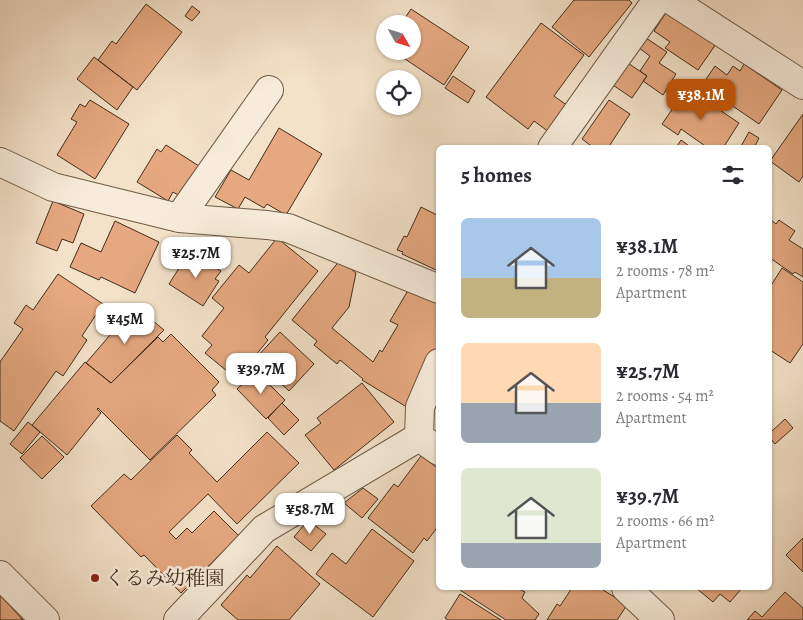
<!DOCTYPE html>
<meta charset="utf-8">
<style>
body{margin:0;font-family:Alegreya,"Noto Serif JP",serif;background:#f7f7f7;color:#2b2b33;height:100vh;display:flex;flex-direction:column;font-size:19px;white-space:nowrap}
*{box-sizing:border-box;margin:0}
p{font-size:16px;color:#7c7c81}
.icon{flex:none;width:28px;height:28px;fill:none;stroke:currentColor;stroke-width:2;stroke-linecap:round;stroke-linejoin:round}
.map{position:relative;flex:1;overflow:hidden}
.panel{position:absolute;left:436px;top:145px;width:336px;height:445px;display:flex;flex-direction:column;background:#fff;border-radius:8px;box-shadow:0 1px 4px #0004}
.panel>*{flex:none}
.needle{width:32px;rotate:129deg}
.fabs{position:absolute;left:376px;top:15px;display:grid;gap:10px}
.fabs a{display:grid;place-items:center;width:45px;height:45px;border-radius:50%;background:#fff;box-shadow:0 1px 4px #0004;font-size:25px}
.price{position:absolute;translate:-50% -42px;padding:0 11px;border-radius:10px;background:#fff;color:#222;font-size:16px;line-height:32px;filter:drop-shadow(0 1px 2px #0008)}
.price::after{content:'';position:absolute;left:50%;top:30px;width:15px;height:11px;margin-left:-8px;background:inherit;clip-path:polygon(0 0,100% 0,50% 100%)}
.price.active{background:#b45309;color:#fff}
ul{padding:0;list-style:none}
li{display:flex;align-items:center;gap:15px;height:125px;padding:0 25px}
li span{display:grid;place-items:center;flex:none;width:140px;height:100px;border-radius:8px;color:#555}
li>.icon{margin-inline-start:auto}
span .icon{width:60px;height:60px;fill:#fffc;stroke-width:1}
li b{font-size:21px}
h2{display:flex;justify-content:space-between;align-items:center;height:60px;padding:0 25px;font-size:21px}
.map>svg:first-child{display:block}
.building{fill:#e5a880;stroke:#432d1b}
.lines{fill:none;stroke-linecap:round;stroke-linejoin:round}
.street-casing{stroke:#6f5a46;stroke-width:30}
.street{stroke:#f7ecdb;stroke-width:28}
.poi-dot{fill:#8f2418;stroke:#f7ecdb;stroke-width:2}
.labels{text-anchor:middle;stroke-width:5;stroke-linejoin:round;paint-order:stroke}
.poi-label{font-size:20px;fill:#432d1b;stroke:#f7ecdb;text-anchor:start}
</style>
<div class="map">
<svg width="803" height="620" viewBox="0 0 803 620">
<rect width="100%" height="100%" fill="#f3e1c8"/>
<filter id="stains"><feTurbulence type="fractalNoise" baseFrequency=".004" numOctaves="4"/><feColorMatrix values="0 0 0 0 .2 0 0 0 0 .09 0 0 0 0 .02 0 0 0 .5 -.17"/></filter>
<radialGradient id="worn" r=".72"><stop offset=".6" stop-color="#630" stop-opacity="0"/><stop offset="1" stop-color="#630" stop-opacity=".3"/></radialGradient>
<!-- building -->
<path class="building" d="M 574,0 L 629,0 L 632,3 L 589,57 L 552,27 Z
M 146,4 L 182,32 L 137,90 L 98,60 L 112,41 L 116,44 Z
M 192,6 L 200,12 L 192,21 L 185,16 Z
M 411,9 L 469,47 L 444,85 L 393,51 L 412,51 L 412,24 L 401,24 Z
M 667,11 L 716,44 L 698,70 L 665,48 L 670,42 L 654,31 Z
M 541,23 L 584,55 L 554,96 L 568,106 L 549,132 L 534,121 L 528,129 L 486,97 Z
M 646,38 L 667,52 L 659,63 L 676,74 L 663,95 L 643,81 L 647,76 L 640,71 L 650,56 L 639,48 Z
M 94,57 L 133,87 L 117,110 L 77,79 Z
M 625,61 L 647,76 L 632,98 L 610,83 Z
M 744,64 L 782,90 L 759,124 L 702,85 L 715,66 L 727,75 L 733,66 L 740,71 Z
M 453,76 L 475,91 L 468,103 L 445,88 Z
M 687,88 L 739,123 L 723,148 L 708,148 L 681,129 L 678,135 L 662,124 Z
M 90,100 L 129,124 L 95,179 L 57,155 L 77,122 L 71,119 L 80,104 L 85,107 Z
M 609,100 L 630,114 L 608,148 L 594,148 L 582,139 Z
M 803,114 L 803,176 L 799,182 L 770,161 Z
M 279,128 L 322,154 L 286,215 L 267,204 L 264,208 L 245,197 L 238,209 L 215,197 L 231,170 L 249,180 Z
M 749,132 L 759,138 L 754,148 L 740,148 Z
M 681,140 L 692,148 L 676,148 Z
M 166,145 L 199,166 L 180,196 L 173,192 L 168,201 L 137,182 L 157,149 L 161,152 Z
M 53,201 L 84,214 L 73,243 L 62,239 L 57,251 L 36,243 Z
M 421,207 L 439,216 L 439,269 L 437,268 L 436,270 L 402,254 L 403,252 L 397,250 L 404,236 L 407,237 Z
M 770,219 L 776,224 L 779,220 L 795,231 L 789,240 L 803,249 L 803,277 L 795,272 L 793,274 L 770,258 Z
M 115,221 L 159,242 L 135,293 L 101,277 L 99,280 L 70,267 L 81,243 L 101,252 Z
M 277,238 L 318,271 L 265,337 L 268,340 L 243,371 L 239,368 L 233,376 L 205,353 L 212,345 L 202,336 L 224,308 L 212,298 L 239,265 L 249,273 Z
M 190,251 L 221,271 L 215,279 L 219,281 L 203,306 L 169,284 Z
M 340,260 L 356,273 L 349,307 L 332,328 L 373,362 L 380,350 L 382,352 L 398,325 L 390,321 L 410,287 L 439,304 L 439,359 L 410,409 L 362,380 L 363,379 L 340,360 L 337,364 L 314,345 L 317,341 L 292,320 Z
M 782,268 L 803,282 L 803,344 L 790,363 L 770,350 L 770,287 Z
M 58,274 L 103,304 L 82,336 L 87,340 L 63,376 L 56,371 L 14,431 L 0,421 L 0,362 L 23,329 L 14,323 L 26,305 L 33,310 Z
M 135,306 L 164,330 L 111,383 L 86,363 Z
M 280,332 L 314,364 L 289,391 L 255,359 Z
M 171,334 L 219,382 L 212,390 L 216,395 L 150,460 L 98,408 L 97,409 L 101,413 L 67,455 L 32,425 L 85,362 L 111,383 L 158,337 L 163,342 Z
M 256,371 L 285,400 L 266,419 L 237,389 Z
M 362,383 L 394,422 L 334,470 L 305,435 L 321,423 L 317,418 Z
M 282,403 L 299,420 L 284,435 L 268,418 Z
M 785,419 L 793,428 L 775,444 L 770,438 L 770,433 Z
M 28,422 L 40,432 L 22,454 L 10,444 Z
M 267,432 L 299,463 L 237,524 L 208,494 L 169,532 L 176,539 L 187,528 L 192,533 L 214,511 L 239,536 L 181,593 L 144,555 L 141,557 L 91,506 L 124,474 L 131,480 L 177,435 L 192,450 L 189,453 L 217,482 Z
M 42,436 L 64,457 L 42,479 L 20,458 Z
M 421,456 L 439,469 L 439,525 L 427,541 L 424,538 L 413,553 L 368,518 L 394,484 L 398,487 Z
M 363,488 L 378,499 L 362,518 L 344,503 Z
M 308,520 L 326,534 L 311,551 L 294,537 Z
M 372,529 L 414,561 L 373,617 L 316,574 L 332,553 L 346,564 Z
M 803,538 L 803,572 L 786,555 Z
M 277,546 L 320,584 L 289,620 L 238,620 L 221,605 L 247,575 L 250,578 Z
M 462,588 L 517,588 L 525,592 L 522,598 L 539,614 L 535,620 L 506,620 L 460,590 Z
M 572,588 L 600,588 L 627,605 L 617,620 L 547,620 L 557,604 L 560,606 Z
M 696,588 L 742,588 L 730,602 L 720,594 L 713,602 Z
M 785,592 L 803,608 L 803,620 L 747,620 L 755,611 L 762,617 Z
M 460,594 L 501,620 L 448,620 L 445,618 Z
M 0,595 L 23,620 L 0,620 Z"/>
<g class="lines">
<defs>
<path id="street" d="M 671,0 L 803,85
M 552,148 L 657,0
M 0,162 L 53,187 L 179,218 L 267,225 L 288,228 L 439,289
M 179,218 L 269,90
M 419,437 L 420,407 L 439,363
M 419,437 L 439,451
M 0,575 L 45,620
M 626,588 L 660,620
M 178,620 L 264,529 L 419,437"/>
</defs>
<!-- street casing -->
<use href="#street" class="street-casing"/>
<!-- street -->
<use href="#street" class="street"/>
</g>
<!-- markers -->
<circle class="poi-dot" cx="95" cy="578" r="5"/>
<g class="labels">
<!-- poi labels -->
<g class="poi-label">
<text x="105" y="585">くるみ幼稚園</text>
</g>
</g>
<rect width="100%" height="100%" filter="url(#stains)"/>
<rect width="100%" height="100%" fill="url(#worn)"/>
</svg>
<div class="fabs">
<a><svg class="needle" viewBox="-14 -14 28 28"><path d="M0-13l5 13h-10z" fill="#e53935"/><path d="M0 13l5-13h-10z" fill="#7c7c81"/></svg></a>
<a><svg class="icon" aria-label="locate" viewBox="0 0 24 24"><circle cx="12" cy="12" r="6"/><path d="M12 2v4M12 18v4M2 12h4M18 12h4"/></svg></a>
</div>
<b class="price active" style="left:701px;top:121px">¥38.1M</b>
<b class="price" style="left:196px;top:279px">¥25.7M</b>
<b class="price" style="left:125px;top:345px">¥45M</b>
<b class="price" style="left:261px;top:395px">¥39.7M</b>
<b class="price" style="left:310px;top:535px">¥58.7M</b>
<section class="panel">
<h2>5 homes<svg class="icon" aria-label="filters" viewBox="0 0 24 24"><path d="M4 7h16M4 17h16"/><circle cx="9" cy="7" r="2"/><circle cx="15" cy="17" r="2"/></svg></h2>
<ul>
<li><span style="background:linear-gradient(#a9c7e8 60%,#c2b280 0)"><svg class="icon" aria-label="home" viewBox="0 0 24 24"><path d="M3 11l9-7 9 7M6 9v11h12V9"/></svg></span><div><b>¥38.1M</b><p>2 rooms · 78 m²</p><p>Apartment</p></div></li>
<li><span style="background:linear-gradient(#ffd9b3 60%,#9aa5b1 0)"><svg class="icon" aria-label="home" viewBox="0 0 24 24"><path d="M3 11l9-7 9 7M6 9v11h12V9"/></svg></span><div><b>¥25.7M</b><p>2 rooms · 54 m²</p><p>Apartment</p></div></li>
<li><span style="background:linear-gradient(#dfe7d0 75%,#9aa5b1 0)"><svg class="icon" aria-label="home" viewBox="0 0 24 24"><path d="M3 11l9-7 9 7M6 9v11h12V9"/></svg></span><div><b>¥39.7M</b><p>2 rooms · 66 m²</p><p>Apartment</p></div></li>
</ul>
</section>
</div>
